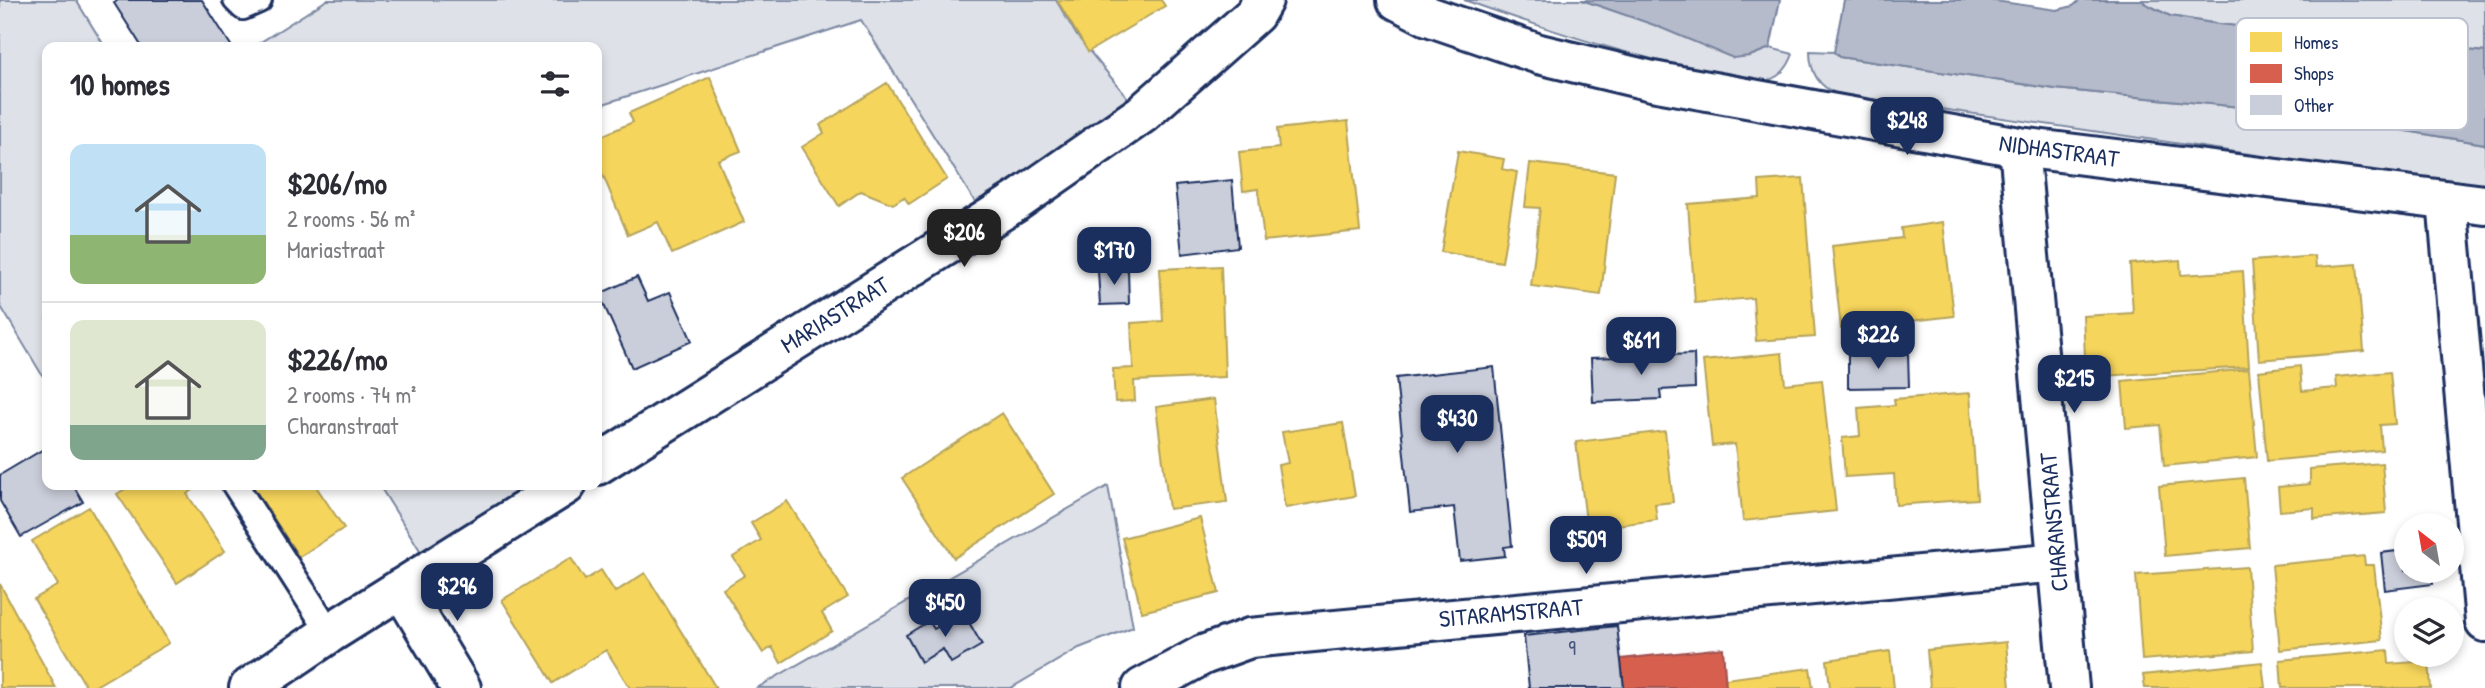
<!DOCTYPE html>
<meta charset="utf-8">
<style>
body{margin:0;font-family:"Patrick Hand",sans-serif;background:#f7f7f7;color:#2b2b33;height:100vh;display:flex;flex-direction:column;font-size:26px;white-space:nowrap}
*{box-sizing:border-box;margin:0}
p{font-size:23px;color:#7c7c81}
.icon{flex:none;width:38px;height:38px;fill:none;stroke:currentColor;stroke-width:2;stroke-linecap:round;stroke-linejoin:round}
.map{position:relative;flex:1;overflow:hidden}
.details{position:absolute;left:42px;top:42px;width:560px;height:448px;display:flex;flex-direction:column;background:#fff;border-radius:14px;box-shadow:0 4px 10px #0003}
.details>*{flex:none}
.needle{width:46px;rotate:329deg}
.controls{position:absolute;left:2394px;top:513px;display:grid;gap:14px}
.controls a{display:grid;place-items:center;width:70px;height:70px;border-radius:50%;background:#fff;box-shadow:0 4px 10px #0003;font-size:35px}
.price{position:absolute;translate:-50% -60px;padding:0 16px;border-radius:14px;background:#1b2f5e;color:#fff;font-size:23px;line-height:46px;filter:drop-shadow(0 2px 4px #0008)}
.price::after{content:'';position:absolute;left:50%;top:42px;width:21px;height:16px;margin-left:-10px;background:inherit;clip-path:polygon(0 0,100% 0,50% 100%)}
.price.on{background:#222;color:#fff}
ul{padding:0;list-style:none}
li{display:flex;align-items:center;gap:21px;height:175px;padding:0 28px}
li+li{border-top:2px solid #e1e1e2}
li span{display:grid;place-items:center;flex:none;width:196px;height:140px;border-radius:14px;color:#555}
li>.icon{margin-inline-start:auto}
span .icon{width:84px;height:84px;fill:#fffc;stroke-width:1}
li b{font-size:30px}
h2{display:flex;justify-content:space-between;align-items:center;height:84px;padding:0 28px;font-size:30px}
.map>svg:first-child{display:block}
.green{fill:#dee1e7;stroke:#7c88a2;stroke-width:2}
.water{fill:#b5bbca;stroke:#77839f;stroke-width:2}
.homes{fill:#f6d55c;stroke:#b4a35d;stroke-width:2}
.shops{fill:#d6604d;stroke:#9e5152;stroke-width:2}
.building{fill:#caceda;stroke:#1b2f5e;stroke-width:2}
.lines{fill:none;stroke-linecap:round;stroke-linejoin:round}
.service-casing{stroke:#1b2f5e;stroke-width:30}
.minor-casing{stroke:#1b2f5e;stroke-width:44}
.service{stroke:#fff;stroke-width:24}
.minor{stroke:#fff;stroke-width:38}
.labels{text-anchor:middle;stroke-width:7;stroke-linejoin:round;paint-order:stroke}
.number-label{font-size:21px;fill:#47577d}
.street-label{font-size:24px;fill:#1b2f5e;stroke:#fff}
.key{fill:#fff;stroke:#bbc1cf;stroke-width:2}
.key-label{font-size:19px;fill:#1b2f5e}
</style>
<div class="map">
<svg width="2485" height="688" viewBox="0 0 2485 688">
<rect width="100%" height="100%" fill="#fff"/>
<filter id="ink" filterUnits="userSpaceOnUse"><feTurbulence type="fractalNoise" baseFrequency=".0143" numOctaves="2"/><feDisplacementMap in="SourceGraphic" scale="14" xChannelSelector="R" yChannelSelector="G"/><feConvolveMatrix kernelMatrix="1 2 1 2 8 2 1 2 1" color-interpolation-filters="sRGB"/></filter>
<g filter="url(#ink)">
<!-- green -->
<path class="green" d="M 0,0 L 76,0 L 105,47 L 47,47 L 47,372 L 42,375 L 0,305 Z
M 327,0 L 1056,0 L 1077,36 L 1132,103 L 975,202 L 861,20 L 597,106 L 597,47 L 253,47 Z
M 1464,0 L 1582,0 L 1750,56 L 1770,48 L 1793,54 C 1788,68 1780,79 1763,81 C 1749,82 1730,75 1716,73 C 1630,57 1546,29 1464,0 Z
M 2143,0 L 2485,0 L 2485,52 L 2218,24 L 2170,16 L 2144,3 Z
M 1810,51 L 1834,52 L 1840,57 L 2055,89 L 2292,112 L 2485,144 L 2485,185 L 2380,173 L 1838,94 C 1818,87 1810,72 1810,51 Z
M 379,485 L 530,485 L 423,555 Z
M 1108,486 L 1133,627 L 1079,648 L 1011,688 L 757,688 Z"/>
<!-- water -->
<path class="water" d="M 1582,0 L 1780,0 L 1770,48 L 1750,56 L 1733,58 L 1654,25 Z
M 1844,0 L 1988,0 L 2057,10 L 2073,6 L 2080,0 L 2143,0 L 2144,3 L 2170,16 L 2218,24 L 2485,52 L 2485,144 L 2292,112 L 2055,89 L 1839,57 L 1834,52 Z"/>
<!-- homes -->
<path class="homes" d="M 1057,0 L 1161,0 L 1165,6 L 1088,52 Z
M 710,77 L 741,151 L 718,160 L 744,222 L 672,254 L 658,222 L 628,235 L 597,161 L 597,138 L 633,122 L 629,113 Z
M 887,83 L 947,179 L 909,204 L 904,197 L 893,204 L 861,191 L 839,206 L 802,147 L 824,133 L 820,125 Z
M 1348,121 L 1360,231 L 1264,241 L 1258,189 L 1243,191 L 1239,152 L 1279,148 L 1277,129 Z
M 1458,151 L 1504,159 L 1502,169 L 1517,172 L 1502,262 L 1441,252 Z
M 1530,163 L 1615,173 L 1601,295 L 1531,286 L 1540,208 L 1525,207 Z
M 1803,178 L 1815,337 L 1756,341 L 1753,298 L 1695,303 L 1688,204 L 1760,198 L 1759,181 Z
M 1943,222 L 1954,316 L 1841,329 L 1832,246 L 1902,238 L 1901,228 Z
M 2315,256 L 2316,267 L 2357,264 L 2364,351 L 2259,360 L 2252,261 Z
M 2180,260 L 2181,275 L 2243,271 L 2249,367 L 2086,377 L 2083,316 L 2133,313 L 2130,264 Z
M 1221,266 L 1225,377 L 1134,381 L 1135,401 L 1115,402 L 1113,369 L 1133,368 L 1131,323 L 1163,321 L 1160,269 Z
M 1782,353 L 1785,384 L 1822,380 L 1836,511 L 1743,521 L 1735,444 L 1712,446 L 1703,361 Z
M 2300,366 L 2302,391 L 2337,388 L 2336,377 L 2390,372 L 2395,424 L 2380,425 L 2382,450 L 2267,461 L 2259,371 Z
M 2249,369 L 2257,457 L 2164,466 L 2160,425 L 2126,428 L 2122,381 Z
M 1970,393 L 1977,499 L 1896,505 L 1894,474 L 1845,477 L 1842,438 L 1860,436 L 1858,408 L 1895,405 L 1894,399 Z
M 1214,399 L 1227,502 L 1169,509 L 1156,407 Z
M 1002,413 L 1054,494 L 954,558 L 902,478 Z
M 1343,423 L 1355,496 L 1285,508 L 1278,465 L 1288,463 L 1282,432 Z
M 1665,431 L 1673,502 L 1655,504 L 1657,520 L 1587,529 L 1576,442 Z
M 2382,463 L 2386,513 L 2314,519 L 2314,508 L 2280,511 L 2278,487 L 2310,484 L 2310,469 Z
M 2244,478 L 2250,548 L 2165,556 L 2159,486 Z
M 131,485 L 201,485 L 187,494 L 225,551 L 177,583 L 117,494 Z
M 252,485 L 315,485 L 344,528 L 299,557 Z
M 787,501 L 848,597 L 822,613 L 832,631 L 781,663 L 772,647 L 763,653 L 723,589 L 745,575 L 733,557 L 761,540 L 751,523 Z
M 89,507 L 169,643 L 92,688 L 87,688 L 34,599 L 58,585 L 32,541 Z
M 1200,518 L 1219,593 L 1142,612 L 1122,538 Z
M 2364,556 L 2365,565 L 2374,565 L 2382,640 L 2280,650 L 2272,565 Z
M 571,558 L 585,580 L 601,570 L 615,592 L 645,573 L 716,688 L 630,688 L 606,650 L 553,683 L 502,600 Z
M 2247,567 L 2253,651 L 2142,660 L 2136,575 Z
M 0,584 L 56,688 L 0,688 Z
M 2006,642 L 2010,688 L 1930,688 L 1927,650 Z
M 2388,650 L 2389,664 L 2429,661 L 2431,688 L 2282,688 L 2280,660 Z
M 1890,651 L 1894,688 L 1830,688 L 1827,660 Z
M 2262,662 L 2265,688 L 2145,688 L 2143,675 Z
M 1810,668 L 1813,688 L 1726,688 L 1725,679 Z"/>
<!-- shops -->
<path class="shops" d="M 1723,648 L 1726,688 L 1624,688 L 1621,659 Z"/>
<!-- building -->
<path class="building" d="M 118,0 L 202,0 L 232,47 L 142,47 L 114,3 Z
M 1232,180 L 1238,247 L 1182,254 L 1175,186 Z
M 1128,270 L 1129,304 L 1100,305 L 1098,271 Z
M 637,277 L 648,301 L 670,292 L 692,341 L 632,368 L 599,294 Z
M 1908,353 L 1909,387 L 1848,388 L 1848,355 Z
M 1694,354 L 1695,388 L 1660,390 L 1661,399 L 1593,402 L 1591,358 Z
M 1494,367 L 1512,546 L 1504,547 L 1505,556 L 1460,561 L 1454,507 L 1410,512 L 1396,378 Z
M 47,447 L 47,485 L 73,485 L 83,502 L 21,537 L 0,501 L 0,475 Z
M 2406,550 L 2406,570 L 2431,570 L 2433,584 L 2385,590 L 2381,553 Z
M 963,612 L 982,645 L 951,663 L 943,649 L 921,662 L 906,635 L 929,621 L 934,629 Z
M 1617,626 L 1624,688 L 1529,688 L 1524,636 Z"/>
<g class="lines">
<defs>
<path id="service" d="M 236,0 L 243,7 L 259,0
M 235,485 L 330,633"/>
<path id="minor" d="M 1397,0 L 1428,16 L 1539,54 L 1652,81 L 2019,147 L 2485,205
M 2019,147 L 2069,688
M 2447,201 L 2485,622
M 597,465 L 1017,201 L 1142,114 L 1255,14 L 1263,0
M 401,588 L 461,688
M 249,688 L 330,633 L 566,485
M 1142,688 L 1203,655 L 1250,638 L 2058,562"/>
</defs>
<!-- service casing -->
<use href="#service" class="service-casing"/>
<!-- minor casing -->
<use href="#minor" class="minor-casing"/>
<!-- service -->
<use href="#service" class="service"/>
<!-- minor -->
<use href="#minor" class="minor"/>
</g>
</g>
<g class="labels">
<!-- number labels -->
<g class="number-label">
<text x="1572" y="655">9</text>
</g>
<!-- street labels -->
<g class="street-label">
<text transform="translate(2059 151) rotate(8)" y="8">NIDHASTRAAT</text>
<text transform="translate(835 315) rotate(-32)" y="8">MARIASTRAAT</text>
<text transform="translate(2054 522) rotate(-95)" y="8">CHARANSTRAAT</text>
<text transform="translate(1511 613) rotate(-5)" y="8">SITARAMSTRAAT</text>
</g>
</g>
<!-- legend -->
<rect x="2236" y="18" width="232" height="112" rx="10" class="key"/>
<rect x="2250" y="32" width="32" height="20" fill="#f6d55c"/>
<rect x="2250" y="64" width="32" height="19" fill="#d6604d"/>
<rect x="2250" y="95" width="32" height="20" fill="#caceda"/>
<g class="key-label">
<text x="2294" y="49">Homes</text>
<text x="2294" y="80">Shops</text>
<text x="2294" y="112">Other</text>
</g>
</svg>
<div class="controls">
<a><svg class="needle" viewBox="-14 -14 28 28"><path d="M0-13l5 13h-10z" fill="#e53935"/><path d="M0 13l5-13h-10z" fill="#7c7c81"/></svg></a>
<a><svg class="icon" aria-label="layers" viewBox="0 0 24 24"><path d="M12 4l9 5-9 5-9-5zM3 14l9 5 9-5"/></svg></a>
</div>
<b class="price" style="left:1907px;top:157px">$248</b>
<b class="price on" style="left:964px;top:269px">$206</b>
<b class="price" style="left:1114px;top:287px">$170</b>
<b class="price" style="left:1878px;top:371px">$226</b>
<b class="price" style="left:1641px;top:377px">$611</b>
<b class="price" style="left:2074px;top:415px">$215</b>
<b class="price" style="left:1457px;top:455px">$430</b>
<b class="price" style="left:1586px;top:576px">$509</b>
<b class="price" style="left:457px;top:623px">$296</b>
<b class="price" style="left:945px;top:639px">$450</b>
<section class="details">
<h2>10 homes<svg class="icon" aria-label="filters" viewBox="0 0 24 24"><path d="M4 7h16M4 17h16"/><circle cx="9" cy="7" r="2"/><circle cx="15" cy="17" r="2"/></svg></h2>
<ul>
<li><span style="background:linear-gradient(#bfe0f5 65%,#8fb573 0)"><svg class="icon" aria-label="home" viewBox="0 0 24 24"><path d="M3 11l9-7 9 7M6 9v11h12V9"/></svg></span><div><b>$206/mo</b><p>2 rooms · 56 m²</p><p>Mariastraat</p></div></li>
<li><span style="background:linear-gradient(#dfe7d0 75%,#7fa58c 0)"><svg class="icon" aria-label="home" viewBox="0 0 24 24"><path d="M3 11l9-7 9 7M6 9v11h12V9"/></svg></span><div><b>$226/mo</b><p>2 rooms · 74 m²</p><p>Charanstraat</p></div></li>
</ul>
</section>
</div>
